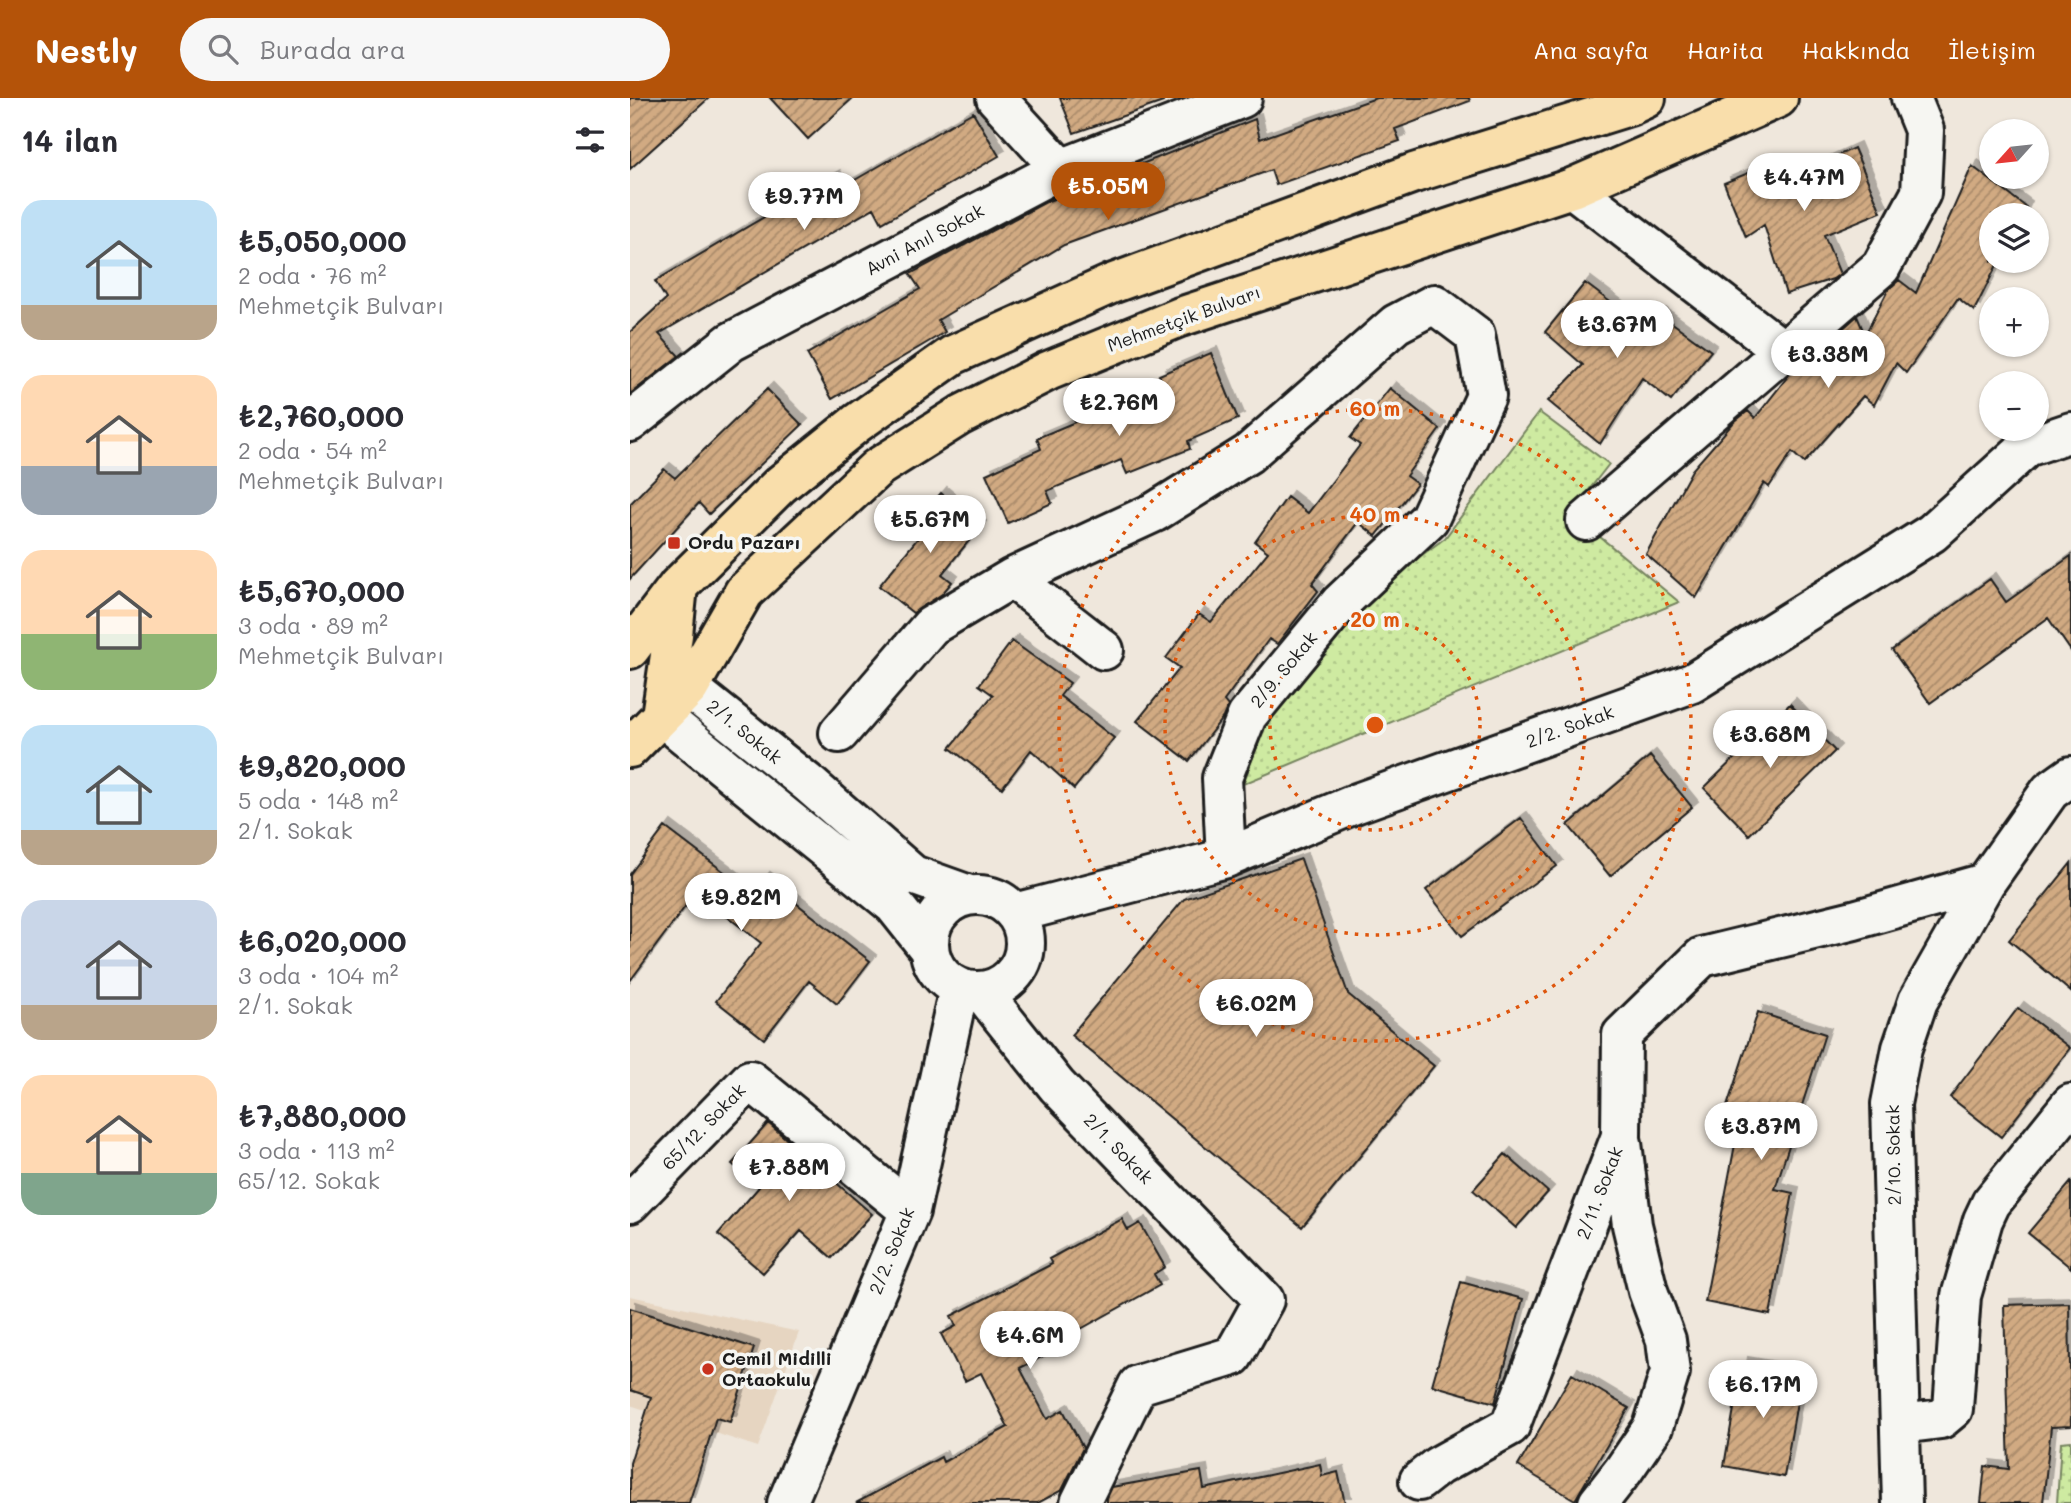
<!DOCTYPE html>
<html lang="tr">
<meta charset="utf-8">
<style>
body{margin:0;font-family:Mali,sans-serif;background:#f7f7f7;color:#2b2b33;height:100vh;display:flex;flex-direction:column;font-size:26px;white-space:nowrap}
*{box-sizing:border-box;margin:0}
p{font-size:23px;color:#7c7c81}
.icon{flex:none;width:38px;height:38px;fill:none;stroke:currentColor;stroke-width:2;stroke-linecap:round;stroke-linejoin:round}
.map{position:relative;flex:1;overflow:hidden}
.details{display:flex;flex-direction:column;background:#fff;width:630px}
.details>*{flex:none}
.needle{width:46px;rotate:243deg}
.buttons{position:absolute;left:1349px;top:21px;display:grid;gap:14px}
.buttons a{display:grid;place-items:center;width:70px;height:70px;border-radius:50%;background:#fff;box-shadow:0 2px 5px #0004;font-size:35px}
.price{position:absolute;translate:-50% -60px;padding:0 16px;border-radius:24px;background:#fff;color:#222;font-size:23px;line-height:46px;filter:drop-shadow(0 2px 4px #0008)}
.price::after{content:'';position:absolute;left:50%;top:42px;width:21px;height:16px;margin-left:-10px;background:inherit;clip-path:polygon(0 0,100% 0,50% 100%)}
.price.active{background:#b45309;color:#fff}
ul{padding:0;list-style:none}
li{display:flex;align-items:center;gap:21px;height:175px;padding:0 21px}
li span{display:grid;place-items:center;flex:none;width:196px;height:140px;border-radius:21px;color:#555}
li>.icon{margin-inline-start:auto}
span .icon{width:84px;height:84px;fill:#fffc;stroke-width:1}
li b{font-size:30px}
h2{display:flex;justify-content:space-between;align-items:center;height:84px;padding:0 21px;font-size:30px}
header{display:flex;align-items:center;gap:42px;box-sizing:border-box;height:98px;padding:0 35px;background:#b45309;color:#fff}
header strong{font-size:33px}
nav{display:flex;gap:38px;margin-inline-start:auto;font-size:24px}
.search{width:490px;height:63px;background:#f7f7f7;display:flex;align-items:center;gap:18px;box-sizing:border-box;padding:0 24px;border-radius:38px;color:#7c7c81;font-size:26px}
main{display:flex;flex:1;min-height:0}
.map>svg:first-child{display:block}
.built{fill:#e6d5c1}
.park{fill:url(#park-dots);stroke:#75835e;stroke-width:2}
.building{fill:url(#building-hatch);stroke:#1c1c1c;stroke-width:2;filter:url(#shadow)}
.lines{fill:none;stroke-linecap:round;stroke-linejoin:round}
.minor-casing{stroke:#1c1c1c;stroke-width:44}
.major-casing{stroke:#1c1c1c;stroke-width:44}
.minor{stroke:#f6f6f2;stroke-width:38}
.major{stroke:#f9deab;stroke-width:38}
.ring{fill:none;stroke:#de560d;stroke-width:3.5;stroke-dasharray:3.5 7}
.poi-dot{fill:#c8321e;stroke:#f6f6f2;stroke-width:2.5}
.labels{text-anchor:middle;stroke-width:7;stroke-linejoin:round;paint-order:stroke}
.street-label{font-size:18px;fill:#1c1c1c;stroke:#f6f6f2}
.poi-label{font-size:18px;font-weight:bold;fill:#1c1c1c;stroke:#f6f6f2;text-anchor:start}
.centre{fill:#de560d;stroke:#f6f6f2;stroke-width:3.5}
.ring-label{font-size:21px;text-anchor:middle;font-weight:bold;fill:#de560d;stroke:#f6f6f2;stroke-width:7;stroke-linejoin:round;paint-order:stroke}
</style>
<header>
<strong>Nestly</strong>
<div class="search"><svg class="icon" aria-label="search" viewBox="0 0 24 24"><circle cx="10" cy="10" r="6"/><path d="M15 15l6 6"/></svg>Burada ara</div>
<nav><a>Ana sayfa</a><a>Harita</a><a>Hakkında</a><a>İletişim</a></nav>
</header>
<main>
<section class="details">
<h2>14 ilan<svg class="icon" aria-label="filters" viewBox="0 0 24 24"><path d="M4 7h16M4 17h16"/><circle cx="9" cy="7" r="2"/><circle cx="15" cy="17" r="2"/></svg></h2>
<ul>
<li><span style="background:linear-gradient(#bfe0f5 75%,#b9a48a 0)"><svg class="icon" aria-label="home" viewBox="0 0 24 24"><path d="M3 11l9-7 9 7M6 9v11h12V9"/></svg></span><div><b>₺5,050,000</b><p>2 oda · 76 m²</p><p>Mehmetçik Bulvarı</p></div></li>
<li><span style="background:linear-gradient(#ffd9b3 65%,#9aa5b1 0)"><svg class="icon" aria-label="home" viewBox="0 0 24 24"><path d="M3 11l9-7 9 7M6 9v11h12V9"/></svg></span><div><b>₺2,760,000</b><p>2 oda · 54 m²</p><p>Mehmetçik Bulvarı</p></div></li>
<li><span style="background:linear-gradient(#ffd9b3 60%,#8fb573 0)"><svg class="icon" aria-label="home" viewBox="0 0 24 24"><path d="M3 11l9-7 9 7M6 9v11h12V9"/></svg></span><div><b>₺5,670,000</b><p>3 oda · 89 m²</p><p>Mehmetçik Bulvarı</p></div></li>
<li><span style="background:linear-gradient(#bfe0f5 75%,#b9a48a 0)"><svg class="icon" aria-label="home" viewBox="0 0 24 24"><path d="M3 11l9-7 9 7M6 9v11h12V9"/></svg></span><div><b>₺9,820,000</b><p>5 oda · 148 m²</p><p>2/1. Sokak</p></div></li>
<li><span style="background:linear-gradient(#c9d6e8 75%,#b9a48a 0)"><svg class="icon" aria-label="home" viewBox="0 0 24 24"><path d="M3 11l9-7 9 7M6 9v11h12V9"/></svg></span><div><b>₺6,020,000</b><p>3 oda · 104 m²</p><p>2/1. Sokak</p></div></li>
<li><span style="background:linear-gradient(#ffd9b3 70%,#7fa58c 0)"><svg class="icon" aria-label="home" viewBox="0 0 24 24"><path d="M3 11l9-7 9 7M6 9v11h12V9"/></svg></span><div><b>₺7,880,000</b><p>3 oda · 113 m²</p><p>65/12. Sokak</p></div></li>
</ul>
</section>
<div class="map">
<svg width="1441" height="1405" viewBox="0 0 1441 1405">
<defs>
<pattern id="park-dots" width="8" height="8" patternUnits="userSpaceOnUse" patternTransform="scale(1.75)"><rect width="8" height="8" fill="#ceeaa1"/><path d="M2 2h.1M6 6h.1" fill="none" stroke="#b0c88a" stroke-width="1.8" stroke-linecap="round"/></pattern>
<pattern id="building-hatch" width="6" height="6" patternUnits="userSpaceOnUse" patternTransform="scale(1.75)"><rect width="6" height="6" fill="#d1aa82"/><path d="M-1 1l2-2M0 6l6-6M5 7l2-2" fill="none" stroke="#a98a6a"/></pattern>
<filter id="shadow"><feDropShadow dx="6" dy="-6" stdDeviation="0" flood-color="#0004"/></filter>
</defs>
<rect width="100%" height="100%" fill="#efe7dc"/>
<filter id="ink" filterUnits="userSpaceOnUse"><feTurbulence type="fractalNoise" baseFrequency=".0143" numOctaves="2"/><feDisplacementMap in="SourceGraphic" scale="14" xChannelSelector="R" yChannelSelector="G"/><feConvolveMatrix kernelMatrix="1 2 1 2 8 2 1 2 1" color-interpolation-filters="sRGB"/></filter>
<g filter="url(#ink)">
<!-- built -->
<path class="built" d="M 0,1198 L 169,1234 L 128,1349 L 0,1307 Z"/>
<!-- park -->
<path class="park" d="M 909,314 L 979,366 L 941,415 L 1049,504 L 613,686 L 639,617 L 735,499 L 815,440 Z
M 1441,1343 L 1441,1405 L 1427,1405 L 1431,1344 Z"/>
<!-- building -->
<path class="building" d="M 0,0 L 79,0 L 0,71 Z
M 140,0 L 223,0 L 178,41 Z
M 430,0 L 532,0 L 533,4 L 444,35 Z
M 746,0 L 839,0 L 840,3 L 765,31 L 770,43 L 646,87 L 641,72 L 434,147 L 308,222 L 315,234 L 202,301 L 177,256 L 290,191 L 280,176 L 416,104 L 625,21 L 630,41 Z
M 343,14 L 369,58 L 252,125 L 244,110 L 29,236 L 49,258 L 0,296 L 0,234 L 36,201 L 25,183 L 204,78 L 211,90 Z
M 1224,50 L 1251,114 L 1194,137 L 1210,176 L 1203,181 L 1156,196 L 1134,127 L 1116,139 L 1094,85 L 1147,63 L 1156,81 Z
M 1342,68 L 1396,109 L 1392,117 L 1362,117 L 1362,163 L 1369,163 L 1344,213 L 1328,200 L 1276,275 L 1266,265 L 1244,307 L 1233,298 L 1174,365 L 1162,354 L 1139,389 L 1134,385 L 1066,500 L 1016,456 L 1062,372 L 1104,324 L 1118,313 L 1125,320 L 1159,277 L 1169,269 L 1177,275 L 1201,241 L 1227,218 L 1235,237 L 1258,192 L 1269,182 L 1286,195 Z
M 955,185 L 1016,231 L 1030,216 L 1081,253 L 1041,303 L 1012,280 L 970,346 L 918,303 L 953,267 L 915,234 Z
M 581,255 L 608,321 L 558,343 L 560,351 L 497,376 L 491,362 L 417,393 L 422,405 L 378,425 L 356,376 L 411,351 L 407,340 L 452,321 L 453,322 L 536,292 L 529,277 Z
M 760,290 L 810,331 L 776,378 L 787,386 L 746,438 L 728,424 L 682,486 L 688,493 L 647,546 L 639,541 L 594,603 L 598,608 L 593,619 L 559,663 L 507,623 L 550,570 L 536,560 L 569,516 L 581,524 L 638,454 L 625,444 L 657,399 L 678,415 L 730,347 L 720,340 Z
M 137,291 L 172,327 L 79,416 L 69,405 L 0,481 L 0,406 L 34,371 L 45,380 Z
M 311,395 L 350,429 L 312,476 L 322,484 L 312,496 L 283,515 L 249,488 L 288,440 L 279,433 Z
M 1441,458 L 1441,553 L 1418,520 L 1300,605 L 1262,552 L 1360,481 L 1376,504 Z
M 382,543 L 440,585 L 430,598 L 484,640 L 444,691 L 401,652 L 372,690 L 320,650 L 363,597 L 349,587 Z
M 1160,606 L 1205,653 L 1119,737 L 1074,690 Z
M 1020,658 L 1062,709 L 980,778 L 938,727 Z
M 891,720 L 927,768 L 832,838 L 796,792 Z
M 35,729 L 122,795 L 134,780 L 240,863 L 207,906 L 179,883 L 134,941 L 86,903 L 131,845 L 66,794 L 0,883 L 0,776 Z
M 671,761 L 718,896 L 804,968 L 672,1129 L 441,937 L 554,801 Z
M 1441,765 L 1441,894 L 1379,842 Z
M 1388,910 L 1440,950 L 1371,1039 L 1320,999 Z
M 1128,914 L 1195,936 L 1145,1091 L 1163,1095 L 1140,1217 L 1075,1204 L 1107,1036 L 1090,1030 Z
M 138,1025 L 242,1116 L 202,1160 L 171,1133 L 133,1175 L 88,1136 L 129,1089 L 102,1066 Z
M 875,1056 L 918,1094 L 886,1130 L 843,1092 Z
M 1441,1084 L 1441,1170 L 1398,1135 Z
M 492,1121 L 498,1132 L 510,1125 L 535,1169 L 524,1176 L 530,1187 L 422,1247 L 425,1252 L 390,1270 L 417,1321 L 433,1312 L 453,1350 L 432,1392 L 408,1405 L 226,1405 L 311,1359 L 313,1364 L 378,1329 L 351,1275 L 335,1283 L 311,1236 L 326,1228 L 321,1218 L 422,1166 L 419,1161 Z
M 831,1184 L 893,1201 L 865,1305 L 802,1287 Z
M 1439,1205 L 1441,1328 L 1421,1329 L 1413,1405 L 1351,1405 L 1355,1368 L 1379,1371 L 1374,1207 Z
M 0,1210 L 124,1250 L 100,1324 L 86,1320 L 59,1405 L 0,1405 L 0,1365 L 21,1299 L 0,1292 Z
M 1112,1265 L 1172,1275 L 1154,1379 L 1094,1368 Z
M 942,1276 L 999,1310 L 945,1402 L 888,1368 Z
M 690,1366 L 692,1378 L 708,1374 L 715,1405 L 477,1405 L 477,1400 L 482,1389 L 571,1373 L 574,1391 Z"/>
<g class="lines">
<defs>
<path id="minor" d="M 366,0 L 431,71
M 942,90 L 1154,253
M 0,324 L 101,244 L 431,71 L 612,0
M 956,423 L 1251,169 L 1291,95 L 1294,32 L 1281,0
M 382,480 L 474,552
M 59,590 L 179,686 L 283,777 L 339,797
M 31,618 L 264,807 L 299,851
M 209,635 L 301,528 L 382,480 L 525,414 L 618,356 L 766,226 L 804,206 L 845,237 L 856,298 L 799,421 L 710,505 L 617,618 L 592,680 L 596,760
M299 845a48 48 0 1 1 96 0a48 48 0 1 1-96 0Z
M 385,815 L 596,760 L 727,705 L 1062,585 L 1302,435 L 1397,349 L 1441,334
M 351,893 L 427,988 L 634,1202 L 603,1258 L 508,1287 L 450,1405
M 0,1105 L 120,982 L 280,1113
M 1271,1326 L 1311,1321 L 1323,1311 L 1331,1198 L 1353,1122 L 1361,1105 L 1441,1006
M 789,1383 L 808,1368 L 880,1328 L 991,1038 L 992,937 L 1072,859 L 1224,822 L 1355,785
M 157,1405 L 280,1113 L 329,890
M 968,1405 L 993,1373 L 1023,1329 L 1040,1274 L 1036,1242 L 1018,1193 L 1002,1127 L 992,1045
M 1272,1405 L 1261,1006 L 1272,950 L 1288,903 L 1355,785 L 1420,693 L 1441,678"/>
<path id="major" d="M 0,551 L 48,488 L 150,387 L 227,325 L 323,257 L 481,186 L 784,75 L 999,8 L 1016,0
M 31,618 L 43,537 L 48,488
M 0,650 L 59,590 L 114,494 L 247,370 L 331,317 L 418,273 L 550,219 L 942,90 L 1148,0"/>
</defs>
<!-- minor casing -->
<use href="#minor" class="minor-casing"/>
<!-- major casing -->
<use href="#major" class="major-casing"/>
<!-- minor -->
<use href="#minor" class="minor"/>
<!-- major -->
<use href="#major" class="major"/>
</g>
</g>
<!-- distance rings -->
<g class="ring">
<circle cx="745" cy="627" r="105"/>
<circle cx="745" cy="627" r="210"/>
<circle cx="745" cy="627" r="316"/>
</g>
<!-- markers -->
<g class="poi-dot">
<rect x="37" y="438" width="14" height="14" rx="3.5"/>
<circle cx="78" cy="1271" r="7"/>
</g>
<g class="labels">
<!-- street labels -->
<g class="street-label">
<text transform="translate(295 142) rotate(-28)" y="6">Avni Anıl Sokak</text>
<text transform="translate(554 221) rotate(-20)" y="6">Mehmetçik Bulvarı</text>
<text transform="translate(654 572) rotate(-50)" y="6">2/9. Sokak</text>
<text transform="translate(940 629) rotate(-20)" y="6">2/2. Sokak</text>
<text transform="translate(114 634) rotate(39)" y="6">2/1. Sokak</text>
<text transform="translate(74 1029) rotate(-46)" y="6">65/12. Sokak</text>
<text transform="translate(488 1051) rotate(46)" y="6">2/1. Sokak</text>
<text transform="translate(1264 1057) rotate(-91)" y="6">2/10. Sokak</text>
<text transform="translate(970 1095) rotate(-69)" y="6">2/11. Sokak</text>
<text transform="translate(262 1153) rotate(-68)" y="6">2/2. Sokak</text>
</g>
<!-- poi labels -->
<g class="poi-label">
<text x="58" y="451">Ordu Pazarı</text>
<text x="92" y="1267">Cemil Midilli<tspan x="92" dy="21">Ortaokulu</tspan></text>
</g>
</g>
<circle cx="745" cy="627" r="10" class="centre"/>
<g class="ring-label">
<text x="745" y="318">60 m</text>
<text x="745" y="424">40 m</text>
<text x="745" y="529">20 m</text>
</g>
</svg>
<div class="buttons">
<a><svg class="needle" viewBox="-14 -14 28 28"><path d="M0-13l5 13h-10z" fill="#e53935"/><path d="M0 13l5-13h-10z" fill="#7c7c81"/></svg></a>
<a><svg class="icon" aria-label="layers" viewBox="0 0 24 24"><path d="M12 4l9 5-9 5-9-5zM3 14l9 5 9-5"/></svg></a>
<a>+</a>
<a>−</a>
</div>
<b class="price" style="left:1174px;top:115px">₺4.47M</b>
<b class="price active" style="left:478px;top:124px">₺5.05M</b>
<b class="price" style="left:174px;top:134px">₺9.77M</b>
<b class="price" style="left:987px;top:262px">₺3.67M</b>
<b class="price" style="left:1198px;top:292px">₺3.38M</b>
<b class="price" style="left:489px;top:340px">₺2.76M</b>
<b class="price" style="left:300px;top:457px">₺5.67M</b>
<b class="price" style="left:1140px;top:672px">₺3.68M</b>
<b class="price" style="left:111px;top:835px">₺9.82M</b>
<b class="price" style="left:626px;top:941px">₺6.02M</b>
<b class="price" style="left:1131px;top:1064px">₺3.87M</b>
<b class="price" style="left:159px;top:1105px">₺7.88M</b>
<b class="price" style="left:400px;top:1273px">₺4.6M</b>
<b class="price" style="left:1133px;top:1322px">₺6.17M</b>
</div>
</main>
